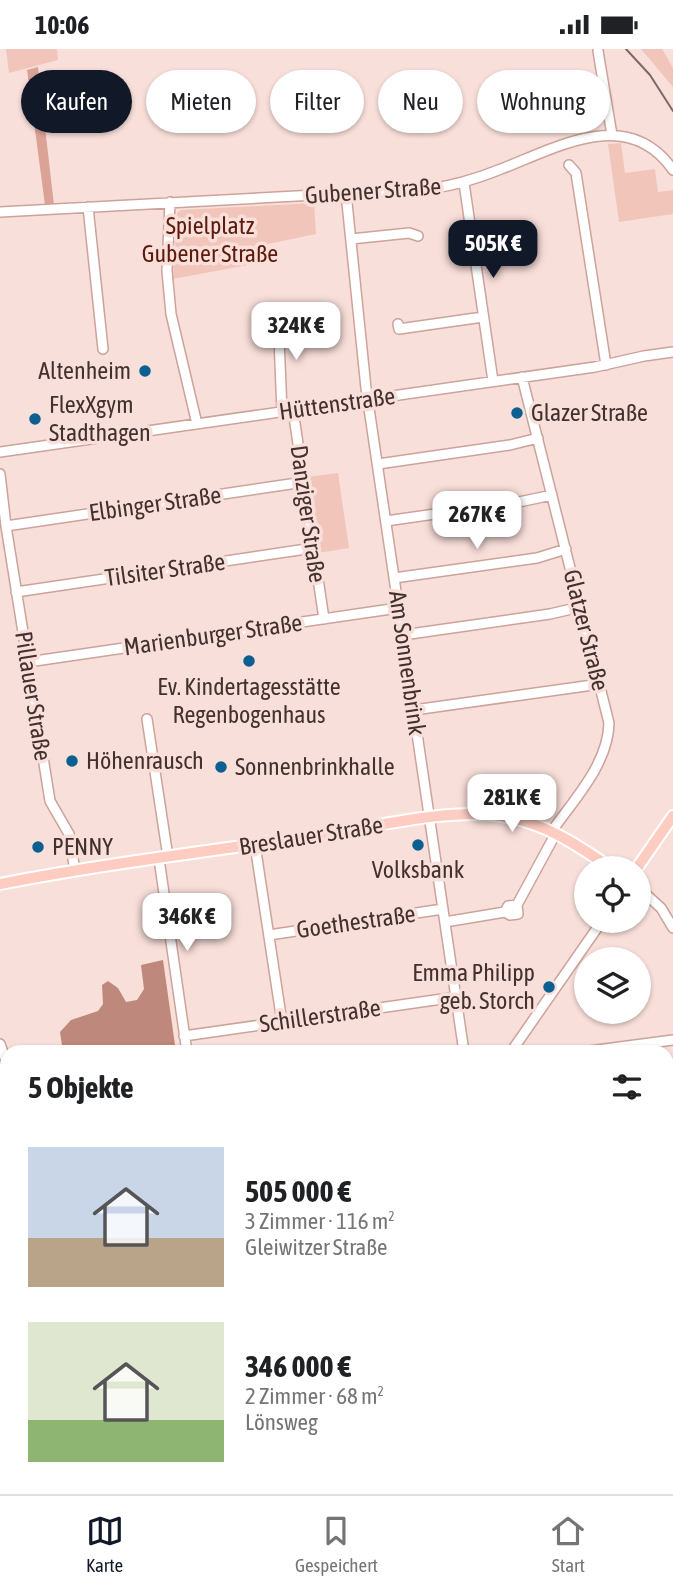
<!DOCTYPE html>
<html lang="de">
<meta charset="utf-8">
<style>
body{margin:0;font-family:"Asap Condensed",sans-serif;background:#f2f2f2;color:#202124;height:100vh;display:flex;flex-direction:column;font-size:26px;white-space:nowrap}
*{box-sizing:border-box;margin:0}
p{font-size:23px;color:#757577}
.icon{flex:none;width:38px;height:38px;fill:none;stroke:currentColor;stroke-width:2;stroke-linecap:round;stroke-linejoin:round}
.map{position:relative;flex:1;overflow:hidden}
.details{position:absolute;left:0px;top:996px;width:674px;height:450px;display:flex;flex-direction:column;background:#fff;border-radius:21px 21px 0 0;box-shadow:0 2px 5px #0004}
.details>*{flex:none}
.hud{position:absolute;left:21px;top:21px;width:632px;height:63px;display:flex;gap:14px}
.buttons{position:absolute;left:574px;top:807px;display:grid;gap:14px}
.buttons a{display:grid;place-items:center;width:77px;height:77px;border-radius:50%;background:#fff;box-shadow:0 2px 5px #0004;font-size:35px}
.price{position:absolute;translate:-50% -60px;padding:0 16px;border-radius:14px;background:#fff;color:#222;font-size:23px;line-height:46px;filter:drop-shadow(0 2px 4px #0008)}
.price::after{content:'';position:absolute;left:50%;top:42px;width:21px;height:16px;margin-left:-10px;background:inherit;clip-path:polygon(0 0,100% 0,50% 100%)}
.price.on{background:#111827;color:#fff}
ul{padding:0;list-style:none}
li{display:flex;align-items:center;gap:21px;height:175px;padding:0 28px}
li span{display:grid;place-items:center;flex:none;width:196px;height:140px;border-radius:0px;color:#555}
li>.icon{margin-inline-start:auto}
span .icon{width:84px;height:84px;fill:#fffc;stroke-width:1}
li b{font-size:30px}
h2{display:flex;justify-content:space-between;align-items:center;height:84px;padding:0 28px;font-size:30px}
.chip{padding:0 24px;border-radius:32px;background:#fff;box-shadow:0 2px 5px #0004;font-size:24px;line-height:63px}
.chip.on{background:#111827;color:#fff}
.status{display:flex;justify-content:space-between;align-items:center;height:49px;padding:0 35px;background:#fff;direction:ltr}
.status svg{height:19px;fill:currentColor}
.menu{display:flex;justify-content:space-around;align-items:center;height:98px;border-top:2px solid #e0e0e0;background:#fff;font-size:19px;color:#757577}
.menu a{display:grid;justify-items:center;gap:4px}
.menu .on{color:#111827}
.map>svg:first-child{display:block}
.green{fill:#f2c5bb}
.forest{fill:#dba396}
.water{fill:#be887c}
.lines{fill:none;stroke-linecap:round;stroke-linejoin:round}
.stream{stroke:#be887c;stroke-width:2}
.minor-casing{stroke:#cca39a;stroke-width:12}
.major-casing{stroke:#fff;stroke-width:14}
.minor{stroke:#fff;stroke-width:9}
.major{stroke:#feccc1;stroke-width:10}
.rail{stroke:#7b6763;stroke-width:2}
.poi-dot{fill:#0c6091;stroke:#f9dfda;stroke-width:2.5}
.labels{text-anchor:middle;stroke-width:7;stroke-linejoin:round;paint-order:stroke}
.street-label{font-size:24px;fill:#42312e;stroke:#f9dfda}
.park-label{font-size:24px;fill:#5c1a0d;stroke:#f9dfda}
.poi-label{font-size:24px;fill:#42312e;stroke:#f9dfda;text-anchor:start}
</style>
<div class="status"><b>10:06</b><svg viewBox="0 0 49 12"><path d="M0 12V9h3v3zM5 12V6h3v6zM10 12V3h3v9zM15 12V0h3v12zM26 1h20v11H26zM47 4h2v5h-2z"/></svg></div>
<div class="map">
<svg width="673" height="1445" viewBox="0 0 673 1445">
<rect width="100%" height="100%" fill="#f9dfda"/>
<!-- green -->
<path class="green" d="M 6,0 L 57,0 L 58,11 L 9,24 Z
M 641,0 L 662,0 L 673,19 L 673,38 Z
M 621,94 L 625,124 L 655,120 L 658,143 L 673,141 L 673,165 L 619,173 L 608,95 Z
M 314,154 L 316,185 L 268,195 L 270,212 L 173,230 L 177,164 L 181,161 Z
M 338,424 L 349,499 L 318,504 L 307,428 Z
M 25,1438 L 69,1439 L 69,1445 L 0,1445 L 0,1441 Z
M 405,1438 L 422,1445 L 148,1445 L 147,1439 Z"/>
<!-- forest -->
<path class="forest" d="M 38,18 L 54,156 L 45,156 L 27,21 Z
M 673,1126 L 673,1236 L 667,1230 L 667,1127 Z"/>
<!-- water -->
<path class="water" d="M 163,911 L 176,1003 L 147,1003 L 141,1000 L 134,1003 L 63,1003 L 60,983 L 71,971 L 98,962 L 103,955 L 102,936 L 108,932 L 118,939 L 126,953 L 137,951 L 144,940 L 141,916 Z"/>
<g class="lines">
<!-- stream -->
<path class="stream" d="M 327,1445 L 359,1445"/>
<defs>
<path id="minor" d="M 598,2 L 612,86
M 569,116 L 576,124 L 606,316
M 464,134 L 493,332
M 346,144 L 366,339 L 464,1003
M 170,153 L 167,222 L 171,265 L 197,375
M 88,158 L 103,300
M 0,163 L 428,140 C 453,137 476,130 501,120 C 556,99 628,56 673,121
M 351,190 L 409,184 L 418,187
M 278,265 L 282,363
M 398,275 L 399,280 L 483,268
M 522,328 L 609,674 C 608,715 575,749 552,782
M 293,361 L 324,570
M 0,403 L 595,318 L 644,307 L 673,303
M 378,415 L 510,396 L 538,389
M 0,425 L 6,477 L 50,752 L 69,785 L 75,822
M 386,472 L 519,453 L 552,446
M 6,477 L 304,433
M 394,529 L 537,509 L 566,500
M 16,543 L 313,499
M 403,586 L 550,565 L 580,558
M 28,613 L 398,559
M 414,661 L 600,635
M 147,670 L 168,808
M 255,796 L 282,973
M 159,810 L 187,1003
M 639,839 L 661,859 L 673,879
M 505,863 L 510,866 L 518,865 L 517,856
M 445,873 L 505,863 L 508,857 L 517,856 L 556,784
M 269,886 L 443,860
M 184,987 L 456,948
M 0,995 L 7,1015
M 511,1003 L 602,872
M 582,1003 L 673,991
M 0,1208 L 7,1206
M 0,1278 L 7,1301
M 667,1311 L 673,1308
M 667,1389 L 673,1401
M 0,1437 L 7,1436
M 143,1438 L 144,1445
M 576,1438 L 578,1445
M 657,1438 L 657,1439
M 431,1445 L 433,1438"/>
<path id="major" d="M 637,819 L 673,767
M 0,835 C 108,814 218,801 327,785 C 376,777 453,759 501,767 C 543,773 576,795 611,819"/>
</defs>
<!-- minor casing -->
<use href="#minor" class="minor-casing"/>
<!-- major casing -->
<use href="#major" class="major-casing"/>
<!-- minor -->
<use href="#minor" class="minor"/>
<!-- major -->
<use href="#major" class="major"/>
<!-- rail -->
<path class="rail" d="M 626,0 L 650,26 L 673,62"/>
</g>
<!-- markers -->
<g class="poi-dot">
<circle cx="145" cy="322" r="7"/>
<circle cx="517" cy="364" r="7"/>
<circle cx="35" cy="370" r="7"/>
<circle cx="249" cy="612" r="7"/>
<circle cx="72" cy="712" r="7"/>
<circle cx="221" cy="718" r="7"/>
<circle cx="418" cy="796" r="7"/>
<circle cx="38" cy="798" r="7"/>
<circle cx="549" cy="938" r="7"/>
</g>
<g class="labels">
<!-- street labels -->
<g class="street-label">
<text transform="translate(373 142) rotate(-4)" y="8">Gubener Straße</text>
<text transform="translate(337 355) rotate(-8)" y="8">Hüttenstraße</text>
<text transform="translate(155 455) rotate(-8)" y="8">Elbinger Straße</text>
<text transform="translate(308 465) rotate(82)" y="8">Danziger Straße</text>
<text transform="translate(165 521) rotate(-8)" y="8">Tilsiter Straße</text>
<text transform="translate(586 581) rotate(76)" y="8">Glatzer Straße</text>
<text transform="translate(213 586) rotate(-8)" y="8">Marienburger Straße</text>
<text transform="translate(407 614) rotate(82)" y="8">Am Sonnenbrink</text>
<text transform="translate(33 647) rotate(81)" y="8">Pillauer Straße</text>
<text transform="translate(311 787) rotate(-9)" y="8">Breslauer Straße</text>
<text transform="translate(356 873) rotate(-8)" y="8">Goethestraße</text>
<text transform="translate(320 967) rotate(-8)" y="8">Schillerstraße</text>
</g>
<!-- park labels -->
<g class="park-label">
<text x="210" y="185">Spielplatz<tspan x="210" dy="28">Gubener Straße</tspan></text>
</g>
<!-- poi labels -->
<g class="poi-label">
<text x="131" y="330" text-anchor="end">Altenheim</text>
<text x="49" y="364">FlexXgym<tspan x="49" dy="28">Stadthagen</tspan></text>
<text x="531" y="372">Glazer Straße</text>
<text x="249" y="646" text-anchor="middle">Ev. Kindertagesstätte<tspan x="249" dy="28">Regenbogenhaus</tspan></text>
<text x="86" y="720">Höhenrausch</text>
<text x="235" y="726">Sonnenbrinkhalle</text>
<text x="52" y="806">PENNY</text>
<text x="418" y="829" text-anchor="middle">Volksbank</text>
<text x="535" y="932" text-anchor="end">Emma Philipp<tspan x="535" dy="28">geb. Storch</tspan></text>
</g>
</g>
</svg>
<div class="buttons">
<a><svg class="icon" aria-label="locate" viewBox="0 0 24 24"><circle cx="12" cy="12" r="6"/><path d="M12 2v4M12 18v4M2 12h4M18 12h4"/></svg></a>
<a><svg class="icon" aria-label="layers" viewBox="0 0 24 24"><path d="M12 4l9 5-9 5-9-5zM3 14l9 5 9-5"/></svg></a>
</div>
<b class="price on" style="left:493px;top:231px">505K €</b>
<b class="price" style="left:296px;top:313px">324K €</b>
<b class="price" style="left:477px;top:502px">267K €</b>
<b class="price" style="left:512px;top:785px">281K €</b>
<b class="price" style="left:187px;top:904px">346K €</b>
<div class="hud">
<a class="chip on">Kaufen</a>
<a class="chip">Mieten</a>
<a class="chip">Filter</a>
<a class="chip">Neu</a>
<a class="chip">Wohnung</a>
</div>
<section class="details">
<h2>5 Objekte<svg class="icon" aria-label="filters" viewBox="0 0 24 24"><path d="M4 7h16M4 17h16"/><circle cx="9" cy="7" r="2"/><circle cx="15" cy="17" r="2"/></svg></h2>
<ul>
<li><span style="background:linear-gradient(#c9d6e8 65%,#b9a48a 0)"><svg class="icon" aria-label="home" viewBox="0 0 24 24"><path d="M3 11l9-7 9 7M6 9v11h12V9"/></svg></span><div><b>505 000 €</b><p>3 Zimmer · 116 m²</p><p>Gleiwitzer Straße</p></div></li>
<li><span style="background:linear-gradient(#dfe7d0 70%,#8fb573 0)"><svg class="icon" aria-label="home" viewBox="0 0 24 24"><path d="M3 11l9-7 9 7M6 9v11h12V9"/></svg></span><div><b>346 000 €</b><p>2 Zimmer · 68 m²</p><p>Lönsweg</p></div></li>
</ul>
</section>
</div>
<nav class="menu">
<a class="on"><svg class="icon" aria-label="map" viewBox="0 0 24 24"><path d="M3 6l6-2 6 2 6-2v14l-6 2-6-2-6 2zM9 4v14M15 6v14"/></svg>Karte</a>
<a><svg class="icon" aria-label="saved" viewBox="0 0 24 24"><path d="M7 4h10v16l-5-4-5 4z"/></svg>Gespeichert</a>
<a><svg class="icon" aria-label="home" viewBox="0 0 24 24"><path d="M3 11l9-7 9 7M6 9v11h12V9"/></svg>Start</a>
</nav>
